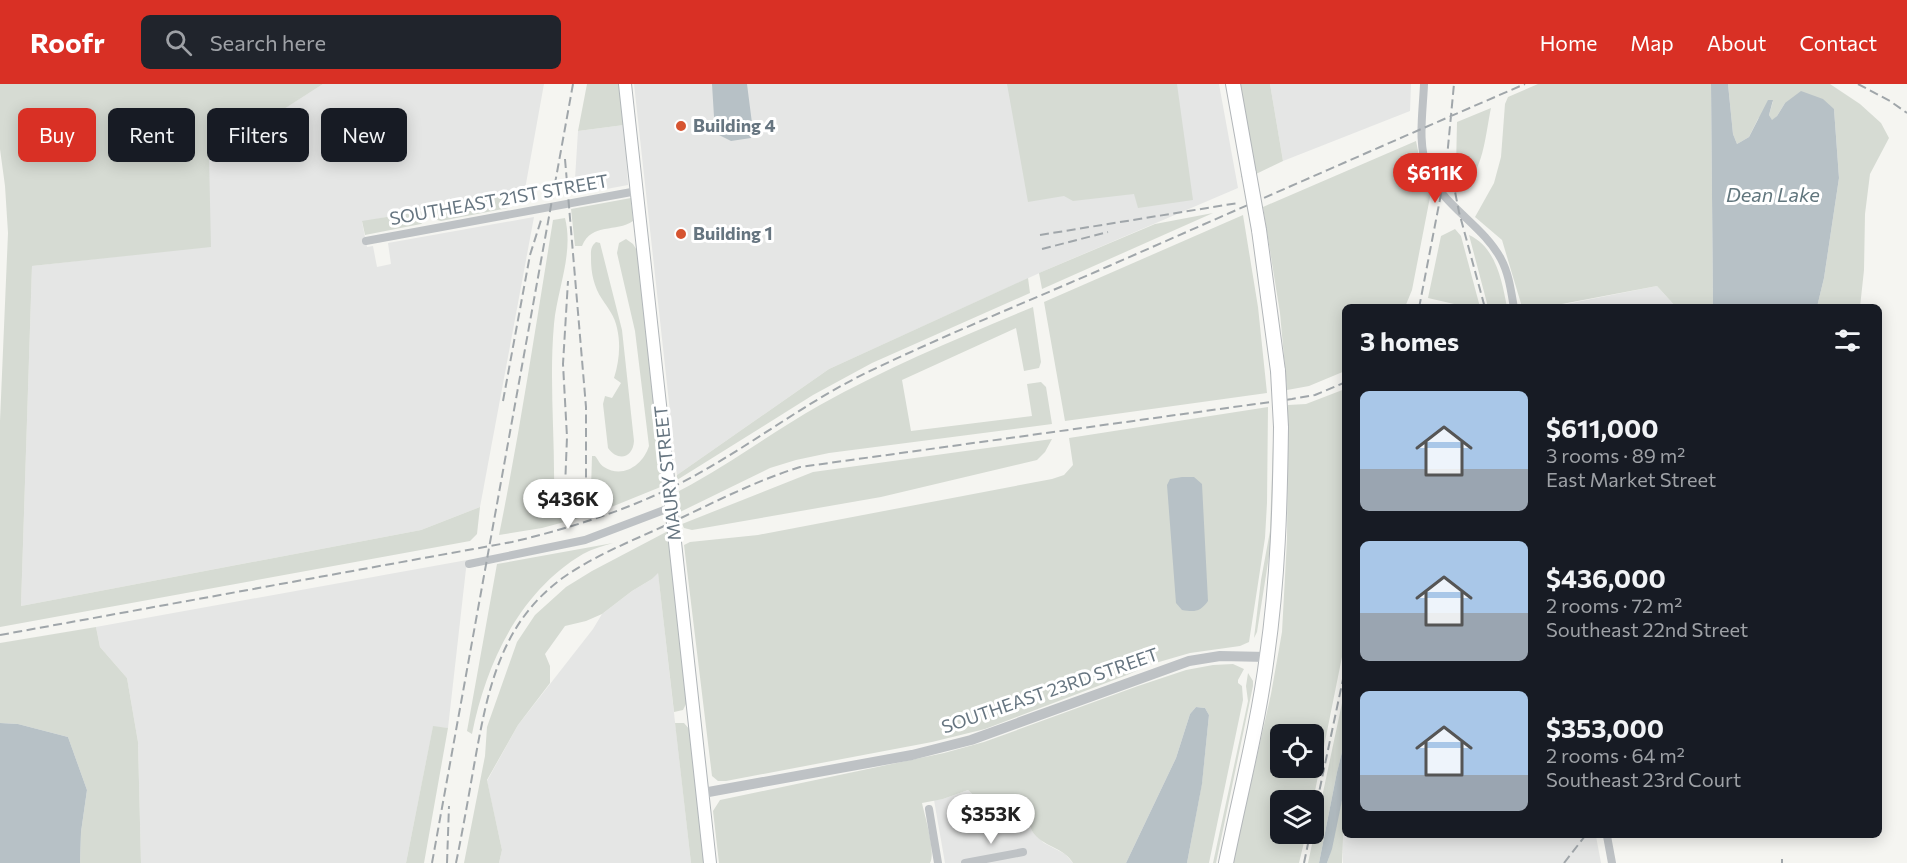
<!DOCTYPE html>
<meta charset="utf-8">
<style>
body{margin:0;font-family:Commissioner,sans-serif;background:#20242c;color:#f1f3f6;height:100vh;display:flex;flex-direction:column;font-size:22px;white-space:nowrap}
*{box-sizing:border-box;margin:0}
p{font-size:20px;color:#9ea1a6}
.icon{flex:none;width:33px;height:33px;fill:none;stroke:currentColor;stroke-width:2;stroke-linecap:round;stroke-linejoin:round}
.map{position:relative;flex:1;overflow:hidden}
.drawer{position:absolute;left:1342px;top:220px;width:540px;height:534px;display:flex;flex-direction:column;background:#171b24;border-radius:9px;box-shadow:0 3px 15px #0003}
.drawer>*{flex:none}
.banner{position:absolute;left:18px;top:24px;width:570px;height:54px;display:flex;gap:12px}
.buttons{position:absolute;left:1270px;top:640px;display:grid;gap:12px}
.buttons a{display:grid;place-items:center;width:54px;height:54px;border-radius:9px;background:#171b24;box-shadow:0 3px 15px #0003;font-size:30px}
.price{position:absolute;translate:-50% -51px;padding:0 14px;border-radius:21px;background:#fff;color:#222;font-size:20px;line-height:39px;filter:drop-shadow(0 2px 3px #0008)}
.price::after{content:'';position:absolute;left:50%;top:36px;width:18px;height:14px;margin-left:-9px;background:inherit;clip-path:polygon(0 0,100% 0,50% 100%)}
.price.on{background:#d93025;color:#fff}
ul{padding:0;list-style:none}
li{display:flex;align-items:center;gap:18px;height:150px;padding:0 18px}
li span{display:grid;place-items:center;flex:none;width:168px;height:120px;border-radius:9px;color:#555}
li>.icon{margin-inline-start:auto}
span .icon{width:72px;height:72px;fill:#fffc;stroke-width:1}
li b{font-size:26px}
h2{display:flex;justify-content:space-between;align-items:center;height:72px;padding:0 18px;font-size:26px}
.pill{padding:0 21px;border-radius:9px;background:#171b24;box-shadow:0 3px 15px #0003;font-size:21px;line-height:54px}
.pill.on{background:#d93025;color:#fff}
header{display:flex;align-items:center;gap:36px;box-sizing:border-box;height:84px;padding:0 30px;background:#d93025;color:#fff}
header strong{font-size:28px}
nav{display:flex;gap:33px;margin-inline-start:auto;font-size:21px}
.search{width:420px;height:54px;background:#20242c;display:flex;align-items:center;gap:15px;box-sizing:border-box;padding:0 21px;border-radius:9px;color:#9ea1a6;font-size:22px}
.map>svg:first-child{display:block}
.built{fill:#e5e6e5}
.green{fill:#d6dbd3;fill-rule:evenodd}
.water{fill:#b7c1c6}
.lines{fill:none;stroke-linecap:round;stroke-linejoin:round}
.secondary-casing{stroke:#b1b6b9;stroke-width:14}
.primary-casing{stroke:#b2b6b9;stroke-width:16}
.minor{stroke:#bec2c5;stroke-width:8}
.tertiary{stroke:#bec2c5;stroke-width:10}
.secondary{stroke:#fff;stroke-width:12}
.primary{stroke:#fff;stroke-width:14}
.rail{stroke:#a0a6aa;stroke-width:2;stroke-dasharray:9 4.5;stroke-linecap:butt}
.primary-bridge-casing{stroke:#b2b6b9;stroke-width:16;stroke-linecap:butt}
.primary-bridge{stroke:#fff;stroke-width:14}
.poi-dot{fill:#d65430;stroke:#fff;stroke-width:2}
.labels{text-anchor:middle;stroke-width:6;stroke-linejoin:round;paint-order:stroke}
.poi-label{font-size:18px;font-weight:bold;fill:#667580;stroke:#fff;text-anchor:start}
.street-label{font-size:18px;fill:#667580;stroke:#fff}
.water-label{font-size:20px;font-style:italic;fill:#61767d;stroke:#fff}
</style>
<header>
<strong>Roofr</strong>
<div class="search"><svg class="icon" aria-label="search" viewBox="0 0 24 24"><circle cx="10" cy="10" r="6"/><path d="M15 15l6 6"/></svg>Search here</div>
<nav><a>Home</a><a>Map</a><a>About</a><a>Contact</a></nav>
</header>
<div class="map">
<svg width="1907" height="779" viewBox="0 0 1907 779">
<rect width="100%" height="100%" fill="#f5f5f1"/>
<!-- built -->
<path class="built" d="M 323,0 L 544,0 L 525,105 L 362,138 L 367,163 L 373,162 L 377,183 L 391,180 L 388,159 L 534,133 L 480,423 L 421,446 L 21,522 L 32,182 L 210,162 L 208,73 Z
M 634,0 L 1219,0 L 1238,104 L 1046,186 L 829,285 L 677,391 Z
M 1270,0 L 1411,0 L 1410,27 L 1283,77 Z
M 624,41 L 628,101 L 574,111 L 578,47 Z
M 1657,202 L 1676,223 L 1546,224 Z
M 467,476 L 448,644 L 433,643 L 406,779 L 141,779 L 138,658 L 127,594 L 100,563 L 96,543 Z
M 658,488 L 691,779 L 499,779 L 502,766 L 487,697 L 518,641 L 593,545 L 602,530 L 632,507 L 652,495 Z
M 968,706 L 988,725 L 998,731 L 1007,719 L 1026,728 L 1032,747 L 1044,759 L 1065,770 L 1073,779 L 945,779 L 934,716 L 943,715 Z
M 1345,728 L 1346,752 L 1596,752 L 1601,779 L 1343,779 L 1342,752 Z"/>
<!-- green -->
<path class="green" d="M 0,0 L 323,0 L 209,73 L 211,163 L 32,182 L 21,522 L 421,446 L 480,423 L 477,450 L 470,457 L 0,543 L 0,337 L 8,149 L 5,102 L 0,65 Z
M 587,0 L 620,0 L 624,41 L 578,47 Z
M 1007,0 L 1177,0 L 1193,116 L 1138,124 L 1134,110 L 1073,117 L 1064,112 L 1028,118 Z
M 1240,0 L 1270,0 L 1283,77 L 1256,90 Z
M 1538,0 L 1711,0 L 1713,223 L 1676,223 L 1657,202 L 1546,223 L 1522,223 L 1502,156 L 1475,133 L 1494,99 L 1501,73 L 1505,20 L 1508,13 Z
M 1728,0 L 1830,0 L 1860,20 L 1881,39 L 1889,54 L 1870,90 L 1865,130 L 1864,186 L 1860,223 L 1817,223 L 1824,194 L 1839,94 L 1834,25 L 1785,19 L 1777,32 L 1772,37 L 1769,31 L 1773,17 L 1758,35 L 1749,53 L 1737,60 L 1733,50 Z
M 1491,24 C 1485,52 1484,88 1460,107 L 1456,84 L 1457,38 Z
M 1416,57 L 1421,82 L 1431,108 L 1412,206 L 1405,223 L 1346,224 L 1345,287 L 1309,302 L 1287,306 L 1280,229 L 1263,123 Z
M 505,109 L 508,124 L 441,137 L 434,135 L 431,125 Z
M 631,114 L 633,137 C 616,149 592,138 582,162 L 575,162 L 571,125 Z
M 423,127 L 425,137 L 421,140 L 365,151 L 362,137 Z
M 1213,129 L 1042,205 L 1039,189 L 1046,186 L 1155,140 Z
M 1243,131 L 1258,223 L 1267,309 L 1065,337 L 1044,218 Z
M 565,134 C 574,169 557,206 554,240 C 549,296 555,352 554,407 L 562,417 L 578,412 L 591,405 L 592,372 L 595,372 C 598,375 600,381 604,383 C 623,395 643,381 649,362 L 635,247 L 617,169 L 619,159 L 626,155 L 633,160 L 638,168 L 663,402 L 594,430 L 542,444 L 499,451 C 520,347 536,241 553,136 Z
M 1455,145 L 1461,152 L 1480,223 L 1467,223 L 1428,214 L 1441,152 Z
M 1469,151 C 1496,163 1502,197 1507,223 L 1488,223 Z
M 596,158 L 600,159 L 622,246 L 634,357 C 633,374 618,378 608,364 L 603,320 L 605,312 L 612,314 L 621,299 L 614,294 C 619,278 621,261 617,244 C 615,233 608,224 602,215 C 594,203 591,189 591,175 C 591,168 590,163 596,158 Z
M 1028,194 L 1030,209 L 872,279 L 813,311 L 677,396 L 677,391 L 829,285 Z
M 1033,223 L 1041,278 L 1039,284 L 1024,287 L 1016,244 L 902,296 L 911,347 L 1032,332 L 1027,300 L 1041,298 L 1046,303 L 1052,340 L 829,369 L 796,376 L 770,384 L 680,428 L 679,407 C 728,382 772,348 820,321 C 888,283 961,253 1033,223 Z
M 1345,305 L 1345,558 L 1313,717 L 1281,717 L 1281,750 L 1306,750 L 1299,779 L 1233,779 L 1271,610 L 1282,548 L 1287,455 L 1288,321 L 1306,320 ZM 1281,651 L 1314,651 L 1314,684 L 1281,684 Z
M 1268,323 L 1267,419 L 1265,454 L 1249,558 L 1240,562 L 1190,569 L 1152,580 L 1127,591 L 985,645 L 932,658 L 726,697 L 718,697 L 712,692 L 684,461 L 690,458 L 758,451 L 1052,395 L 1064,391 L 1073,381 L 1069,354 Z
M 1052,355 L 1045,368 L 1037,376 L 881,413 L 692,446 L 684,444 L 682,440 L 813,388 Z
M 1273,359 L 1273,447 L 1257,548 L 1254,554 L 1261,496 L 1270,447 Z
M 668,447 L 687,618 L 683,626 L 674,628 L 658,489 L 652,495 L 632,507 L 602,530 L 586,537 L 565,542 L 545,570 L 550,582 L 550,599 L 518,641 L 487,696 L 502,766 L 499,779 L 464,779 L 485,672 L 487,643 L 517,558 L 535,531 L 566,503 L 592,487 Z
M 613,459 C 603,462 592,465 583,470 C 519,508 486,580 472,650 L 467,647 L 497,480 Z
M 96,543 L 100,563 L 127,594 L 138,658 L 141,779 L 80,779 L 81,748 L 87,706 L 68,653 L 18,640 L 0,639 L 0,559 Z
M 1233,580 L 1244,585 L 1238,596 L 1238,599 L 1242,602 L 1243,616 L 1209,779 L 1187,779 L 1202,699 L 1209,631 L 1205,624 L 1196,623 L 1190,630 L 1176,674 L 1126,779 L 1073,779 C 1064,763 1042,763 1032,747 C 1029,741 1028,734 1026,728 L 1007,720 L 998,731 L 988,725 L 968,706 L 943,715 L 922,719 C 925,733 936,768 930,779 L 719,779 L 713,727 L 720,716 L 944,669 L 984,658 L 1138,602 L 1186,586 L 1213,581 Z
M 1248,589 L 1253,597 L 1253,602 L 1216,779 L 1213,779 L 1248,617 L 1246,602 Z
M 1345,605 L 1345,656 L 1337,688 L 1319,779 L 1308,779 Z
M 675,639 L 684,639 L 690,646 L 705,779 L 691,779 Z
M 433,642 L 448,644 L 424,779 L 406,779 Z
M 1345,702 L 1342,779 L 1327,779 L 1329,773 Z"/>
<!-- water -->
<path class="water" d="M 712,0 L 747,0 L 753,47 L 751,54 L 731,57 L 715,49 Z
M 1711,0 L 1728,0 L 1733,50 L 1737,60 L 1749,53 L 1768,16 L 1773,16 L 1769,31 L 1772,36 L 1777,32 L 1785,19 L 1801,7 L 1823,15 L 1834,25 L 1839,94 L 1824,194 L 1817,223 L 1713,223 Z
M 1182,393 L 1194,393 L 1202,400 L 1208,517 C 1200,528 1195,528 1182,526 L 1176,519 L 1167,401 L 1170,395 Z
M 1196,623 L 1205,624 L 1209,631 L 1202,700 L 1187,779 L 1126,779 L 1176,674 L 1190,630 Z
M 0,639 L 18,640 L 68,653 L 87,706 L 81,748 L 80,779 L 0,779 Z
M 1345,656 L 1345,702 L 1332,765 L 1327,779 L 1319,779 L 1337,688 Z"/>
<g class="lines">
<defs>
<path id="secondary" d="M 625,0 L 710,779"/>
<path id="primary" d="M 1233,0 L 1249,90
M 1259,146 L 1278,287
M 1226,779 C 1240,710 1258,642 1267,572 C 1278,496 1280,420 1281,343"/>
</defs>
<!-- secondary casing -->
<use href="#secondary" class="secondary-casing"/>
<!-- primary casing -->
<use href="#primary" class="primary-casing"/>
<!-- minor -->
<path class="minor" d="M 1424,0 C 1423,28 1417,60 1428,87 C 1444,123 1483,141 1501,175 C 1509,190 1511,207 1514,224
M 366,157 L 637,107
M 469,480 L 585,456 L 672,423
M 929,725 L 938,779
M 1607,752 L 1612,779
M 965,779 L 1023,768"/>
<!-- tertiary -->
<path class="tertiary" d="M 703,709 L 912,671 L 971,656 L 1189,577 L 1220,572 L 1267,573"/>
<!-- secondary -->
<use href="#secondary" class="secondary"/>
<!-- primary -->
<use href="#primary" class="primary"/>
<!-- rail -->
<path class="rail" d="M 1858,0 L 1890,17 L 1907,29
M 565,75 L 586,323 L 586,402
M 1450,82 L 1459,128 L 1485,224
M 1040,151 L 1238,119
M 1042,165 L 1108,148
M 1419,224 L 1446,84 L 1454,0
M 503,317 L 530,171 L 542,133
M 565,404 L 567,353 L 563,280 L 568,197
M 0,551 L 512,458 C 584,441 652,418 715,380 C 766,350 814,314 868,288 C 947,250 1029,217 1109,182 C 1248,121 1386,60 1525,0
M 1314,732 L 1346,581
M 1782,775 L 1782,779
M 432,779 L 573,0
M 447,779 L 449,722
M 456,779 C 463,745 469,710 475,676 C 488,604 501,538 564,493 C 594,472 629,458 662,443 C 707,422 752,398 800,383 L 1292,315 L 1315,311 L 1346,298
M 1304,779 L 1310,750
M 1564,779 L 1585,752"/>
<defs>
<path id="primary-bridge" d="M 1249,90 L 1259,146
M 1278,287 L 1281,343"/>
</defs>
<!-- primary-bridge casing -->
<use href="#primary-bridge" class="primary-bridge-casing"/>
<!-- primary-bridge -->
<use href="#primary-bridge" class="primary-bridge"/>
</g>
<!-- markers -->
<g class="poi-dot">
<circle cx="681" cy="42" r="6"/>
<circle cx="681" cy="150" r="6"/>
</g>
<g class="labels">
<!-- poi labels -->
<g class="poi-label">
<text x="693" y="48">Building 4</text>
<text x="693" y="156">Building 1</text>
</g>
<!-- street labels -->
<g class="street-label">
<text transform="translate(499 116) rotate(-10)" y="6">SOUTHEAST 21ST STREET</text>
<text transform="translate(668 389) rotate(-96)" y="6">MAURY STREET</text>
<text transform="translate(1050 607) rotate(-19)" y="6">SOUTHEAST 23RD STREET</text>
</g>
<!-- water labels -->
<g class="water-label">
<text x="1773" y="118">Dean Lake</text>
</g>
</g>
</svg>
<div class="buttons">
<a><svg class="icon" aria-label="locate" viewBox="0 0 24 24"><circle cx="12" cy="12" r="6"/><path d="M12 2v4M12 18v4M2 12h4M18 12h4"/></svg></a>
<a><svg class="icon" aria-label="layers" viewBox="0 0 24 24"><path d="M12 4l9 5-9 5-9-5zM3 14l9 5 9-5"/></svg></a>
</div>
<b class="price on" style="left:1435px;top:120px">$611K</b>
<b class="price" style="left:568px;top:446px">$436K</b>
<b class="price" style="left:991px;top:761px">$353K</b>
<div class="banner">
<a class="pill on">Buy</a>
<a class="pill">Rent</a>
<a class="pill">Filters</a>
<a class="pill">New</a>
</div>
<section class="drawer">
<h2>3 homes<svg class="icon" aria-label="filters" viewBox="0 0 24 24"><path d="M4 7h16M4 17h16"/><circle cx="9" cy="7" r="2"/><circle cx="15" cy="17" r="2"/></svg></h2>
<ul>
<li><span style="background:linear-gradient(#a9c7e8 65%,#9aa5b1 0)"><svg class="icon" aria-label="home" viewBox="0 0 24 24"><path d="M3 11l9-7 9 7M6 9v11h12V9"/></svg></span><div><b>$611,000</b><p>3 rooms · 89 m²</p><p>East Market Street</p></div></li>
<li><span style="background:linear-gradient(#a9c7e8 60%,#9aa5b1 0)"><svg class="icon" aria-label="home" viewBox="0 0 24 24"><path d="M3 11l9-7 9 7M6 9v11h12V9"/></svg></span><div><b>$436,000</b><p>2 rooms · 72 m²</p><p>Southeast 22nd Street</p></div></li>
<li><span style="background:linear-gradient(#a9c7e8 70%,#9aa5b1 0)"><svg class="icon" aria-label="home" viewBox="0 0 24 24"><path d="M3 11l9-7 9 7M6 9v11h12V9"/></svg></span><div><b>$353,000</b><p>2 rooms · 64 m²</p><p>Southeast 23rd Court</p></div></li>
</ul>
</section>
</div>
